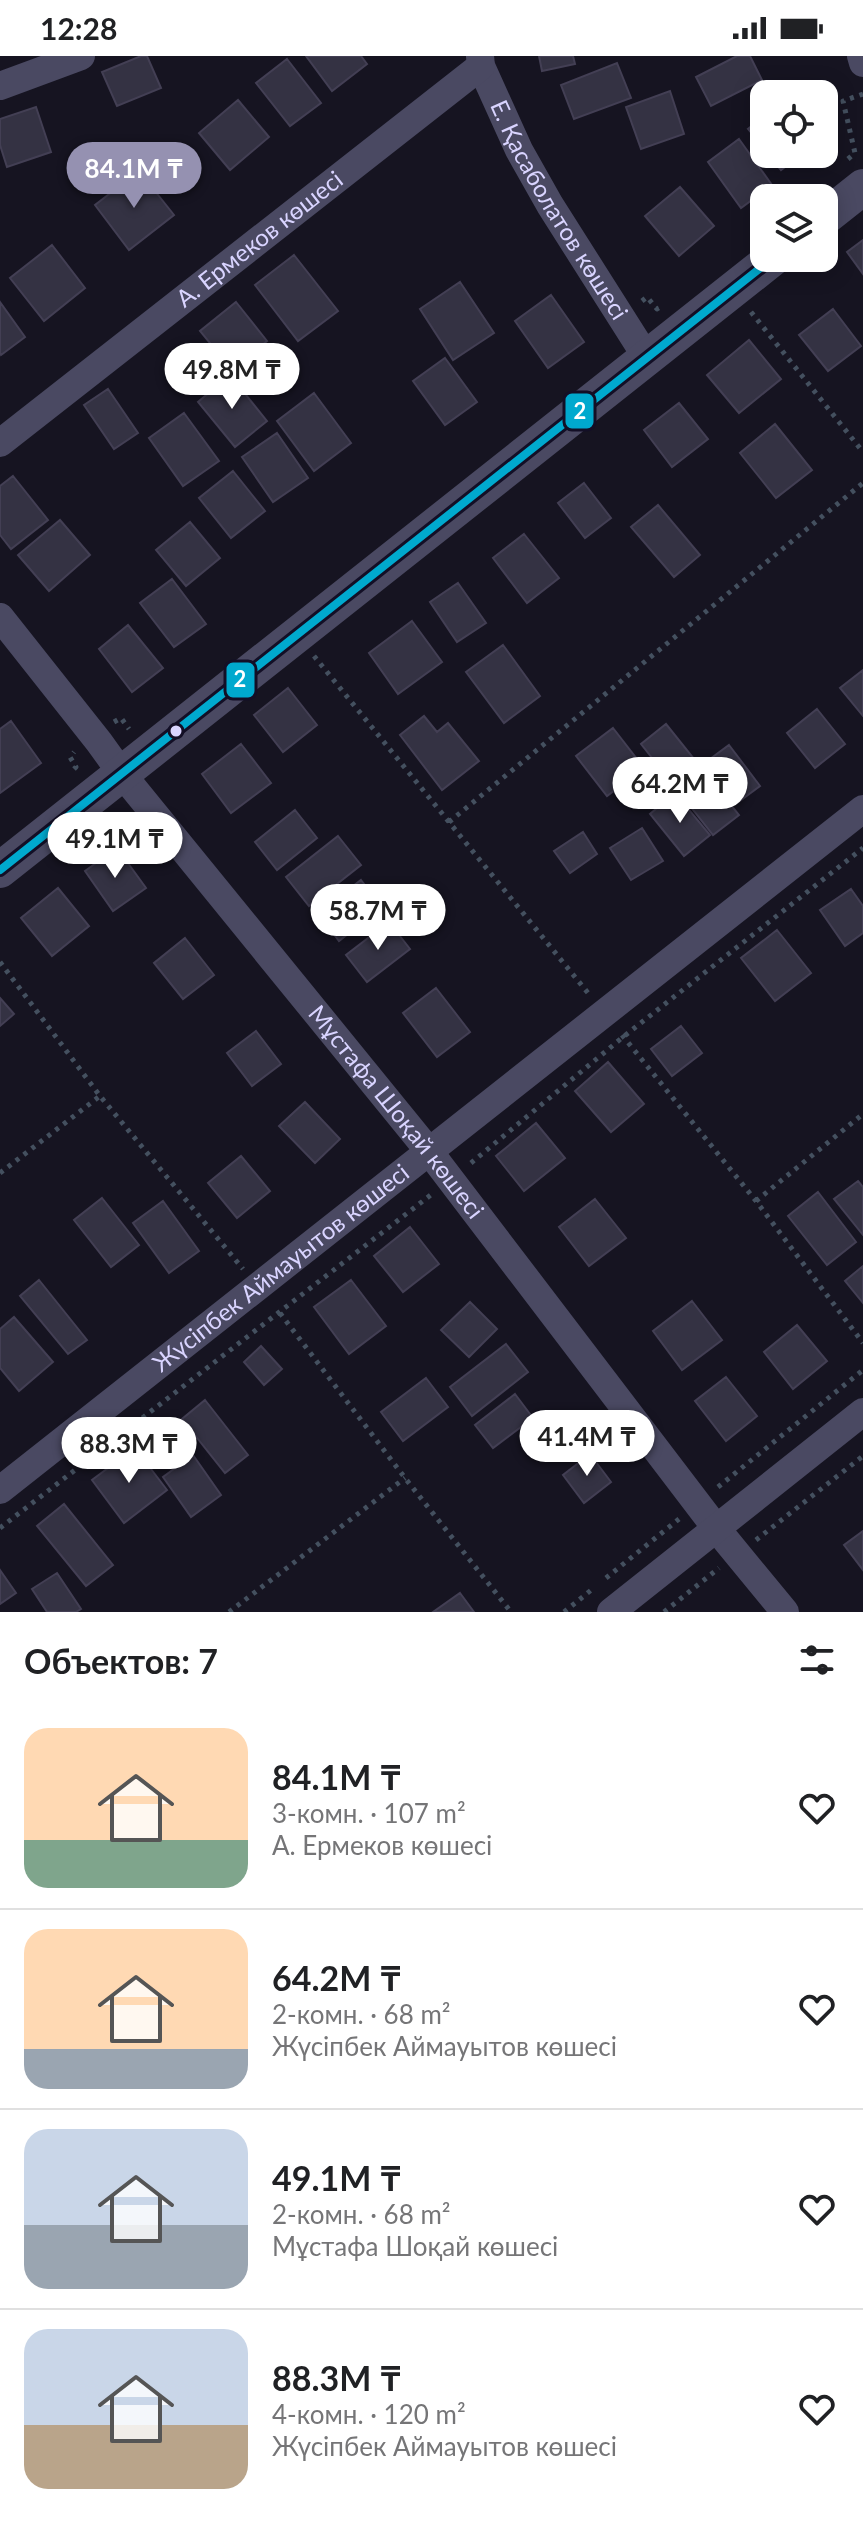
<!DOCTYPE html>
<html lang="ru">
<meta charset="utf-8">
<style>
body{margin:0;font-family:Lato,sans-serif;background:#f6f6f6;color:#202124;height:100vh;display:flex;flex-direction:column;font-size:30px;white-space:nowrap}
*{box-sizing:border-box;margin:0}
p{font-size:26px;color:#757577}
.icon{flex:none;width:44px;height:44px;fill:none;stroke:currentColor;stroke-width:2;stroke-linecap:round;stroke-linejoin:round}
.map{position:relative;height:1556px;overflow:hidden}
.panel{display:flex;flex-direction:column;background:#fff;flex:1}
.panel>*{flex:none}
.controls{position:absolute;left:750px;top:24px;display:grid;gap:16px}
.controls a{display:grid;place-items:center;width:88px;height:88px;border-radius:16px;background:#fff;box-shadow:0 4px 20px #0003;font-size:40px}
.price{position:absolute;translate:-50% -68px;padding:0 18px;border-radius:28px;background:#fff;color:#222;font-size:26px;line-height:52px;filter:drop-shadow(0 2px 4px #0008)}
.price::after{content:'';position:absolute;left:50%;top:48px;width:24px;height:18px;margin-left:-12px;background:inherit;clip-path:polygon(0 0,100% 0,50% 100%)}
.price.selected{background:#9591b1;color:#fff}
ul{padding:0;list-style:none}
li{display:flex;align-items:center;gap:24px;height:200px;padding:0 24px}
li+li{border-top:2px solid #e0e0e0}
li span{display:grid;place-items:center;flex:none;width:224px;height:160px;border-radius:24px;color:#555}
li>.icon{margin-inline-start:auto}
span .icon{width:96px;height:96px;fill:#fffc;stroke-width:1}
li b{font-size:34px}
h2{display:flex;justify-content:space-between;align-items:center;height:96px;padding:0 24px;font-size:34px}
.status{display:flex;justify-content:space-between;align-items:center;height:56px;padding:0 40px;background:#fff;direction:ltr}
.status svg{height:22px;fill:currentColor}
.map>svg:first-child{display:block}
.building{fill:#343243;stroke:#433f54;stroke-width:2}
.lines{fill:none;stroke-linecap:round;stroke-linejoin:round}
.path{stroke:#44505f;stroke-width:5;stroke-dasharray:4 6;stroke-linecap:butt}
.minor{stroke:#4a4962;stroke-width:28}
.tertiary{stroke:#4a4962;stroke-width:36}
.bus-1-casing{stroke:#130f26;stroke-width:14}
.bus-1{stroke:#00a9ce;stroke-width:8}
.bus-dot{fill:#d9d4ff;stroke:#130f26;stroke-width:3}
.labels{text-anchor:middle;stroke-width:6;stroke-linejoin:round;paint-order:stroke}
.street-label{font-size:24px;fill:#d9d4ff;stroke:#130f26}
.line-badge{stroke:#130f26;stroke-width:3}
.badge-label{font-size:22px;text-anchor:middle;font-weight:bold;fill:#fff}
</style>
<div class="status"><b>12:28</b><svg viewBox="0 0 49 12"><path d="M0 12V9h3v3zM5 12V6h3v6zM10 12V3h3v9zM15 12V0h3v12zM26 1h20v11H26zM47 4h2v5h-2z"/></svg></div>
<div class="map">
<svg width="863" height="1556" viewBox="0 0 863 1556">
<rect width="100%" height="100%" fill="#161421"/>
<!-- building -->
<path class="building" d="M 141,0 L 147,0 L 161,32 L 117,50 L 102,16 Z
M 306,0 L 361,0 L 367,8 L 332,35 Z
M 539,0 L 573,0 L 575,8 L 542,15 Z
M 737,0 L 750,0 L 762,24 L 711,50 L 696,21 Z
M 287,3 L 321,47 L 290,70 L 256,27 Z
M 617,7 L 631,42 L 574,63 L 561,29 Z
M 670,35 L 684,78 L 641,93 L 626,51 Z
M 238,44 L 269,81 L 230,114 L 199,77 Z
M 36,51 L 51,96 L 7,111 L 0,89 L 0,63 Z
M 764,60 L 764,92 L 748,73 Z
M 739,83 L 772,129 L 741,152 L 708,106 Z
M 768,98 L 802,98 L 781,114 Z
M 139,115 L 174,159 L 129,194 L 95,149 Z
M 680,131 L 714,170 L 679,200 L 645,160 Z
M 863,184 L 863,218 L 847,196 Z
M 52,189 L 85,232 L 44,265 L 10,222 Z
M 294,199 L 338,255 L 298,285 L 255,229 Z
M 460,226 L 494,277 L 453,304 L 420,253 Z
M 551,239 L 584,286 L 548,312 L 515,265 Z
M 0,246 L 25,281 L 1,299 L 0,297 Z
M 236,246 L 267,285 L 232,314 L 200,275 Z
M 833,253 L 861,290 L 828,315 L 799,279 Z
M 749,284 L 781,323 L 739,357 L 707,319 Z
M 445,302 L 477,346 L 445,369 L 413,325 Z
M 230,319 L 267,365 L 235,391 L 198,346 Z
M 108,333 L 138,377 L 114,393 L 84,349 Z
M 314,337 L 351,387 L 314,415 L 277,365 Z
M 679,347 L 708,383 L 672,411 L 644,374 Z
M 184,357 L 219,405 L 183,430 L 149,382 Z
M 775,368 L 812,414 L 776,442 L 740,397 Z
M 277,377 L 308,422 L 273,446 L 242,401 Z
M 233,415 L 265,455 L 231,482 L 199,442 Z
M 13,420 L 48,464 L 11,493 L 0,479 L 0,430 Z
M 584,427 L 611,462 L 585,482 L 558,447 Z
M 658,449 L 700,499 L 674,521 L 631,471 Z
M 60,464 L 90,499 L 49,535 L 18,499 Z
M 190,466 L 220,502 L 186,530 L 156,494 Z
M 524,478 L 559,522 L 527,547 L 493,502 Z
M 172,523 L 206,568 L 174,591 L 140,547 Z
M 458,527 L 486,567 L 457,586 L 430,546 Z
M 412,565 L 442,606 L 398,638 L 369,597 Z
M 128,569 L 163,612 L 132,636 L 99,593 Z
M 503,589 L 540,640 L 504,667 L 466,616 Z
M 863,614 L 863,660 L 840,632 Z
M 288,632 L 317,669 L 283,696 L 254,659 Z
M 817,653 L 845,688 L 815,712 L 787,677 Z
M 424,660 L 437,676 L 448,667 L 479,705 L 442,734 L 400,679 Z
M 11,665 L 41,707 L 0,737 L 0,673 Z
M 666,668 L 739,759 L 713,779 L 641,688 Z
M 613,672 L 644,712 L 607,740 L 576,700 Z
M 241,688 L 271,727 L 231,757 L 202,718 Z
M 729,689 L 760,730 L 737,747 L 706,706 Z
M 675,737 L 710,779 L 684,800 L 650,758 Z
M 295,754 L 317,782 L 277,814 L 255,786 Z
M 642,772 L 663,805 L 631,824 L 610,792 Z
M 583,776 L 597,798 L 570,817 L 554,795 Z
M 338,780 L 361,809 L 309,850 L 286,821 Z
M 117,792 L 146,832 L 113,855 L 85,815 Z
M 361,824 L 382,851 L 339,885 L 318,857 Z
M 58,832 L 89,870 L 52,900 L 21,862 Z
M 851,833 L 863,850 L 863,877 L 845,890 L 820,854 Z
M 389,866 L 410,893 L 367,926 L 346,899 Z
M 777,874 L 811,917 L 775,945 L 741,902 Z
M 185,882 L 214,919 L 183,943 L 154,907 Z
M 436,932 L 470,976 L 437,1001 L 403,957 Z
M 0,942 L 14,958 L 0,970 Z
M 681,970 L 702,997 L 672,1020 L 651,993 Z
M 256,975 L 281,1008 L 252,1030 L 227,997 Z
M 608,1006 L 644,1048 L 611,1076 L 575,1035 Z
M 305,1046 L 340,1083 L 315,1107 L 279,1070 Z
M 536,1067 L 565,1102 L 524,1135 L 496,1100 Z
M 241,1100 L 270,1135 L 237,1162 L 208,1127 Z
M 858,1125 L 863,1131 L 863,1179 L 834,1143 Z
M 818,1136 L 856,1186 L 827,1209 L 788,1160 Z
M 102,1142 L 139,1189 L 111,1211 L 74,1164 Z
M 595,1143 L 626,1182 L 589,1210 L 559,1171 Z
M 163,1145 L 199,1195 L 169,1217 L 133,1167 Z
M 410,1171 L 439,1208 L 403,1236 L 374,1200 Z
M 863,1210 L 863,1247 L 845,1225 Z
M 39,1224 L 87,1284 L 68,1298 L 20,1240 Z
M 351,1224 L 386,1270 L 349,1298 L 314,1251 Z
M 692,1245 L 722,1284 L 682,1314 L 653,1275 Z
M 470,1246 L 497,1273 L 469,1301 L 441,1274 Z
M 14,1261 L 53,1306 L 19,1335 L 0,1312 L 0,1273 Z
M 797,1269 L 827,1305 L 793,1333 L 764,1296 Z
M 506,1288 L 528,1316 L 472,1360 L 450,1331 Z
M 261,1290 L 282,1313 L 264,1329 L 244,1306 Z
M 726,1321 L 757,1360 L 726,1385 L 695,1345 Z
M 426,1322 L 448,1351 L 403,1385 L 381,1356 Z
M 515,1338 L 533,1362 L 493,1392 L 475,1369 Z
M 205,1344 L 248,1399 L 225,1417 L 182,1363 Z
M 135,1392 L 167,1434 L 124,1467 L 92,1424 Z
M 590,1398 L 611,1426 L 584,1447 L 563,1419 Z
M 193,1399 L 221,1439 L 191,1461 L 163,1421 Z
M 64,1448 L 113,1509 L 86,1530 L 37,1470 Z
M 863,1475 L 863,1514 L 844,1489 Z
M 0,1514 L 16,1537 L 0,1548 Z
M 57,1517 L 81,1553 L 76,1556 L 47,1556 L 32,1533 Z
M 460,1537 L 474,1556 L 433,1556 Z"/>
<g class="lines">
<!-- path -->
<path class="path" d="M 848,103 L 855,97 L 843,45 L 863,38
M 642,245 L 647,241 L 657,253 L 660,251
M 751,256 L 863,396
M 314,600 L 588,937
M 114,666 L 121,662 L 129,673
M 74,713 L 76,711 L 70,701 L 74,696
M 449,766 L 863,427
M 0,906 L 100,1040 L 243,1213
M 622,979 L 756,1145 L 863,1287
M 471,1107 L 623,981 L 863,792
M 0,1117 L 100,1040
M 756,1145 L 863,1058
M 280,1257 L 405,1422 L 511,1556
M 718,1431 L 863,1314
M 0,1472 L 432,1138
M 756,1484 L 863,1400
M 606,1522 L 679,1463
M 229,1556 L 405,1422
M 564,1556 L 595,1531
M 664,1556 L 719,1512"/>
<!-- minor -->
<g class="minor">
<path id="s1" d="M 480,0 L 481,10 L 519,94 L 550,149 L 647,302"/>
<path d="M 861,0 L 863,7"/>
<path d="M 0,30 L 81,0"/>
<path id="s2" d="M 0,387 L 481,10"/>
<path id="s3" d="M 0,561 L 99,686 L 122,718 L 428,1094 L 716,1472 L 785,1556"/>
<path id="s4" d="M 0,1434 L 863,753"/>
<path d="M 611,1556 L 863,1356"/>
</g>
<!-- tertiary -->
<path class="tertiary" d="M 824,162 L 863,131
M 0,814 L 773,202"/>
<defs>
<path id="bus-1" d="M 0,814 L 773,202"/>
</defs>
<!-- bus-1 casing -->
<use href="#bus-1" class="bus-1-casing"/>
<!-- bus-1 -->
<use href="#bus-1" class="bus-1"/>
</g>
<!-- markers -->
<circle class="bus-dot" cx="176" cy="675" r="7"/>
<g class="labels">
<!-- street labels -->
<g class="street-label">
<text dy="8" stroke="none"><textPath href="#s1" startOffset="174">Е. Қасаболатов көшесі</textPath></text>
<text dy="8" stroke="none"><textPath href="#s2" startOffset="330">А. Ермеков көшесі</textPath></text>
<text dy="8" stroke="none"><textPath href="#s3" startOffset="634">Мұстафа Шоқай көшесі</textPath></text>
<text dy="8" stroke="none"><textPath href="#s4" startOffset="358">Жүсіпбек Аймауытов көшесі</textPath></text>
</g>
</g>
<g class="line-badge">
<rect x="564" y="336" width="31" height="38" rx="8" fill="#00a9ce"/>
<rect x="225" y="605" width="31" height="38" rx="8" fill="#00a9ce"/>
</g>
<g class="badge-label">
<text x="580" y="363">2</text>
<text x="240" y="631">2</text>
</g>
</svg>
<div class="controls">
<a><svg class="icon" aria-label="locate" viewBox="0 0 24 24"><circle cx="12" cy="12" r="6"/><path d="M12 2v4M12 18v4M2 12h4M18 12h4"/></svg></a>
<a><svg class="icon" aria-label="layers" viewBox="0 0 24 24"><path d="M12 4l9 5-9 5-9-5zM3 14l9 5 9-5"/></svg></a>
</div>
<b class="price selected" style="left:134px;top:154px">84.1M ₸</b>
<b class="price" style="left:232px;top:355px">49.8M ₸</b>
<b class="price" style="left:680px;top:769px">64.2M ₸</b>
<b class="price" style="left:115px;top:824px">49.1M ₸</b>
<b class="price" style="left:378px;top:896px">58.7M ₸</b>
<b class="price" style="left:587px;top:1422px">41.4M ₸</b>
<b class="price" style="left:129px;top:1429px">88.3M ₸</b>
</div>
<section class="panel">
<h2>Объектов: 7<svg class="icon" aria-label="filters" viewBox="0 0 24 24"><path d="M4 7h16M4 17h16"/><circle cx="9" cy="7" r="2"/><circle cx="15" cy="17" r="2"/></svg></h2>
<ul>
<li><span style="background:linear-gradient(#ffd9b3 70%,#7fa58c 0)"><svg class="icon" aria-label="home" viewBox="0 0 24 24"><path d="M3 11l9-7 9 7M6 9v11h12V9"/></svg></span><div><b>84.1M ₸</b><p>3-комн. · 107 m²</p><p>А. Ермеков көшесі</p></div><svg class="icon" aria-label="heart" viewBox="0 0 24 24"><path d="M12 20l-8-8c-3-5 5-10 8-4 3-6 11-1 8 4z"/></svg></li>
<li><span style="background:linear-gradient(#ffd9b3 75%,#9aa5b1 0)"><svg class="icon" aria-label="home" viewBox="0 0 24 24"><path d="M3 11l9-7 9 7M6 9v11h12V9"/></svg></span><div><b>64.2M ₸</b><p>2-комн. · 68 m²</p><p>Жүсіпбек Аймауытов көшесі</p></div><svg class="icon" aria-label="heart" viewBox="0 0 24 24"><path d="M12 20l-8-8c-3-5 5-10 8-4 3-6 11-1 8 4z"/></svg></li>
<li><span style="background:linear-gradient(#c9d6e8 60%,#9aa5b1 0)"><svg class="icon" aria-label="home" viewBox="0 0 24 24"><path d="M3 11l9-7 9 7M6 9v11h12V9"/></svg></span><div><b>49.1M ₸</b><p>2-комн. · 68 m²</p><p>Мұстафа Шоқай көшесі</p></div><svg class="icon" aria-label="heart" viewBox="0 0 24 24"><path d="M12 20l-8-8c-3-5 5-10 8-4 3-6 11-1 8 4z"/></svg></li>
<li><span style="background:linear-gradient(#c9d6e8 60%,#b9a48a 0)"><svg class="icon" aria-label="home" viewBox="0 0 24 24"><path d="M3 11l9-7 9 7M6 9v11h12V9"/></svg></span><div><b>88.3M ₸</b><p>4-комн. · 120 m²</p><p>Жүсіпбек Аймауытов көшесі</p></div><svg class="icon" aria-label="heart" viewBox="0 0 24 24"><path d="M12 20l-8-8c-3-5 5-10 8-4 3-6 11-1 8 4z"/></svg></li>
</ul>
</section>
